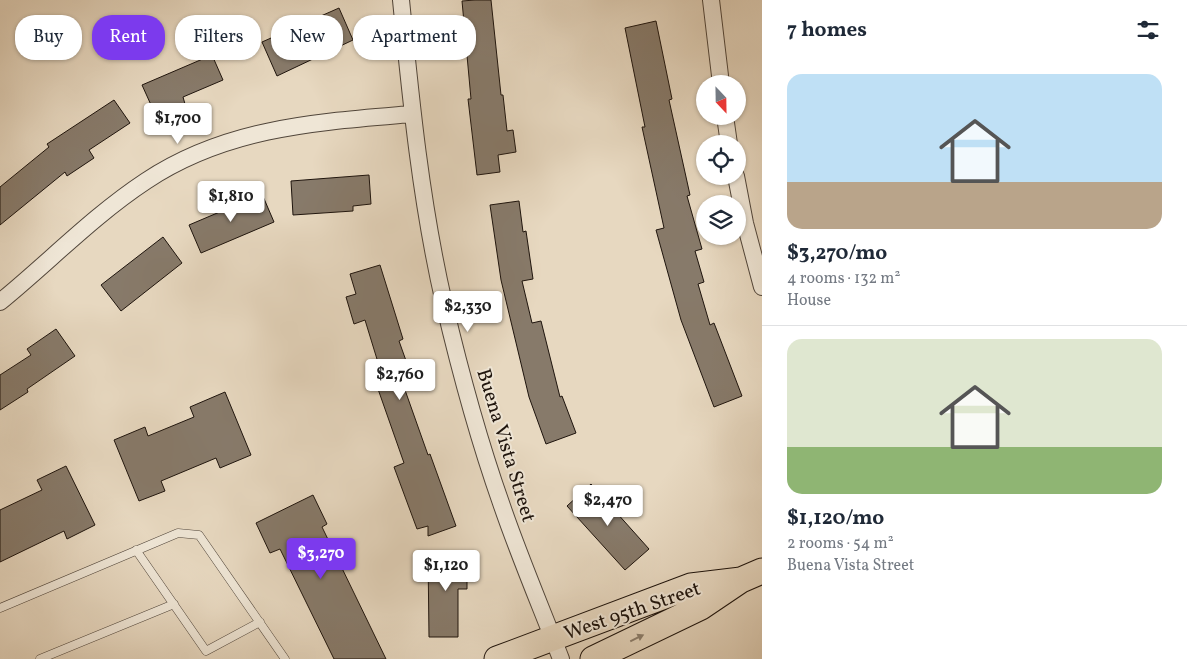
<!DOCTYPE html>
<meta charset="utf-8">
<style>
body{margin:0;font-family:Vollkorn,serif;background:#f6f6f7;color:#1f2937;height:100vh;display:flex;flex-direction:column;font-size:19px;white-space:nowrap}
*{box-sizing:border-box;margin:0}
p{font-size:16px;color:#747a83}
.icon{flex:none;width:28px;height:28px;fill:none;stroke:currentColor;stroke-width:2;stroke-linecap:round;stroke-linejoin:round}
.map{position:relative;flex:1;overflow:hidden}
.panel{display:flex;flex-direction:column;background:#fff;width:425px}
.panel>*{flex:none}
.guide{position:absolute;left:15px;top:15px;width:475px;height:45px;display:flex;gap:10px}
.needle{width:32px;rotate:158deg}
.controls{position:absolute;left:696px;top:75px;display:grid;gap:10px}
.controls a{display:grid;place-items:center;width:50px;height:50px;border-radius:50%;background:#fff;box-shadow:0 1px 4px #0004;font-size:25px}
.price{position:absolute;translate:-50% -42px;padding:0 11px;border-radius:5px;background:#fff;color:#222;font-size:16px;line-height:32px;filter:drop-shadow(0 1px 2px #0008)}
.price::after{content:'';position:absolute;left:50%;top:30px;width:15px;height:11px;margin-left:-8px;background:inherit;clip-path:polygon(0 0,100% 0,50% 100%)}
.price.on{background:#7c3aed;color:#fff}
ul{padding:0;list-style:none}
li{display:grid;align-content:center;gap:10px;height:265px;padding:0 25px}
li+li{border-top:1px solid #e0e1e3}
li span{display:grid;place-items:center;height:155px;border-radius:15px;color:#555}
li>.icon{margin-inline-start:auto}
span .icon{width:90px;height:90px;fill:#fffc;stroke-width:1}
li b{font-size:21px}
h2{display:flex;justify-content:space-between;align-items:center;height:60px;padding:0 25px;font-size:21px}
.pill{padding:0 18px;border-radius:20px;background:#fff;box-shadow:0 1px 4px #0004;font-size:18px;line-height:45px}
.pill.on{background:#7c3aed;color:#fff}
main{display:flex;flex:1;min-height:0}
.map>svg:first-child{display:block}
.building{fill:#877a6a;stroke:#1e140d}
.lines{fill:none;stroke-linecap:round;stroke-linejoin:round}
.lane-casing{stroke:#50453a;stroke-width:9}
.street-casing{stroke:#50453a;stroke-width:18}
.primary-casing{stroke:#1e140d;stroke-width:27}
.lane{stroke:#efe6d6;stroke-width:8}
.street{stroke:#efe6d6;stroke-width:16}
.primary{stroke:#e7d8c0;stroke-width:25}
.oneway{fill:#8d806f}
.labels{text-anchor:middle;stroke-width:4;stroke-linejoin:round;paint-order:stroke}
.street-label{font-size:20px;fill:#1e140d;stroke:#efe6d6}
</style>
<main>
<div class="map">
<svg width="762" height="659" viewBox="0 0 762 659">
<rect width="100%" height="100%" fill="#e7d8c0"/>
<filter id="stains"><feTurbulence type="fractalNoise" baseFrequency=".004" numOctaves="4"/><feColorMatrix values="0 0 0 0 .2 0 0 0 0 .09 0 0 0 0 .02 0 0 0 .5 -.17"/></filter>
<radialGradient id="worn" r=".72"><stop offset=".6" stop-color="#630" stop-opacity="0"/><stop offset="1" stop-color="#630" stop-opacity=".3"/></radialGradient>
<!-- building -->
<path class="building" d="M 475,0 L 491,0 L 501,95 L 503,95 L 507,131 L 513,130 L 516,152 L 498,155 L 500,172 L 477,175 L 468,99 L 471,99 L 462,1 Z
M 339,8 L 353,40 L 277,76 L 262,42 Z
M 656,21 L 672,99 L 669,100 L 690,195 L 687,196 L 702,249 L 695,251 L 704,282 L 698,284 L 710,325 L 714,323 L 742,396 L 714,407 L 681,320 L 656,230 L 664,228 L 642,127 L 645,127 L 625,28 Z
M 212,55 L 223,80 L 183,97 L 185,104 L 156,116 L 142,85 Z
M 114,100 L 130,123 L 89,150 L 94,158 L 67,176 L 65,172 L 0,225 L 0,187 L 49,147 L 47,144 Z
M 369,175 L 371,204 L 353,206 L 353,211 L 293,215 L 291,181 Z
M 262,194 L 274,222 L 201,253 L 189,225 Z
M 519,201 L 523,232 L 526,231 L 533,279 L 522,281 L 532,323 L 541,321 L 560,397 L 562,396 L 576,433 L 546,444 L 529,397 L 501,280 L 490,205 Z
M 163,237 L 182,263 L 121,311 L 101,285 Z
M 380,265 L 403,339 L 399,341 L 415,386 L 405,390 L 428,455 L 430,454 L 456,526 L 428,536 L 428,526 L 417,529 L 394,467 L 404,463 L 372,372 L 380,369 L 365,320 L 354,324 L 346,297 L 356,294 L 350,274 Z
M 56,329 L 75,356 L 27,389 L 28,392 L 0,410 L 0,375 L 31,355 L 27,349 Z
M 225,392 L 251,455 L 220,468 L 216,458 L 161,481 L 165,491 L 139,501 L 114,440 L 145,427 L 148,436 L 194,417 L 190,407 Z
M 66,466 L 95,525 L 67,539 L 64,531 L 0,562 L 0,510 L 42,490 L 37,480 Z
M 591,484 L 649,549 L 625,570 L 567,506 Z
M 313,495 L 327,524 L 322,527 L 386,659 L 334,659 L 280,549 L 270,553 L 256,523 Z
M 467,553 L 467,589 L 458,589 L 458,637 L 429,637 L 428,554 Z"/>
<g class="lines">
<defs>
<path id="lane" d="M 136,550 L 206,651 L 260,622
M 0,608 L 178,533 L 199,535 L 285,659
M 40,659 L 174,604"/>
<path id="street" d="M 401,0 C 411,102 421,203 444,303 C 460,371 478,438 501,503 C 519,556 541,607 561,659
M 711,0 L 721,84
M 725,116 L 729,144
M 736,176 L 745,223 L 762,287
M 0,302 C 49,262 93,216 146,181 C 227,127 318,122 412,114"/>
<path id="primary" d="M 497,659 L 691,586 L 741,580
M 593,659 L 701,607 L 741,580 L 762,571"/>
</defs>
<!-- lane casing -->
<use href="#lane" class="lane-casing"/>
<!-- street casing -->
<use href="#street" class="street-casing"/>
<!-- primary casing -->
<use href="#primary" class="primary-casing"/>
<!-- lane -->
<use href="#lane" class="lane"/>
<!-- street -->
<use href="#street" class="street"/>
<!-- primary -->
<use href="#primary" class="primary"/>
</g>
<!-- one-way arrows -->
<defs><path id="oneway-solid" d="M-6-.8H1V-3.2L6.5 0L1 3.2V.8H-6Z" transform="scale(1.25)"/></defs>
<use class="oneway" href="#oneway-solid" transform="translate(637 638) rotate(-26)"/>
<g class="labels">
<!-- street labels -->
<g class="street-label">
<text transform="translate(507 445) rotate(73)" y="7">Buena Vista Street</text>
<text transform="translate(632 610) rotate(-19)" y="7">West 95th Street</text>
</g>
</g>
<rect width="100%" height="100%" filter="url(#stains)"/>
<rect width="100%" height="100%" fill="url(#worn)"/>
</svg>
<div class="controls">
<a><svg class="needle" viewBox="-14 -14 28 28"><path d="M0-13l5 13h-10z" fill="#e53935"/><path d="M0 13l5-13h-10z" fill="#747a83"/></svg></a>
<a><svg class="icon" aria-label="locate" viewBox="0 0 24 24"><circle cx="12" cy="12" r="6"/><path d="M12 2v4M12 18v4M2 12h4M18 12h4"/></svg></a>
<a><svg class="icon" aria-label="layers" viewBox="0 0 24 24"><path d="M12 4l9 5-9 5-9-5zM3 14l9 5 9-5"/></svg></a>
</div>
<b class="price" style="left:178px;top:145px">$1,700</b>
<b class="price" style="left:231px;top:223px">$1,810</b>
<b class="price" style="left:468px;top:333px">$2,330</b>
<b class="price" style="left:400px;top:401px">$2,760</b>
<b class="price" style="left:608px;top:527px">$2,470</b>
<b class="price on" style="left:321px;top:580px">$3,270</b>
<b class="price" style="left:446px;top:592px">$1,120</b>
<div class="guide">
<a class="pill">Buy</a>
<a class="pill on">Rent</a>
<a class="pill">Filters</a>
<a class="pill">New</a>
<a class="pill">Apartment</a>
</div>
</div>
<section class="panel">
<h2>7 homes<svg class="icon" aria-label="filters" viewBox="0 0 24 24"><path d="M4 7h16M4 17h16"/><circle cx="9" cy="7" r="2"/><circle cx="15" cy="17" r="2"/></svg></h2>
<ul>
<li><span style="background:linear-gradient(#bfe0f5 70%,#b9a48a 0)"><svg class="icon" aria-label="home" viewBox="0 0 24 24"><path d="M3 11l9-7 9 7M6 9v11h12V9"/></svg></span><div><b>$3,270/mo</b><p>4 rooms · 132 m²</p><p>House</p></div></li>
<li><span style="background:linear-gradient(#dfe7d0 70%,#8fb573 0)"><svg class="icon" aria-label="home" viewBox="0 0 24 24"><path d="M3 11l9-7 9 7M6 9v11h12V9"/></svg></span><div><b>$1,120/mo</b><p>2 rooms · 54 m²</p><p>Buena Vista Street</p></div></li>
</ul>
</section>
</main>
